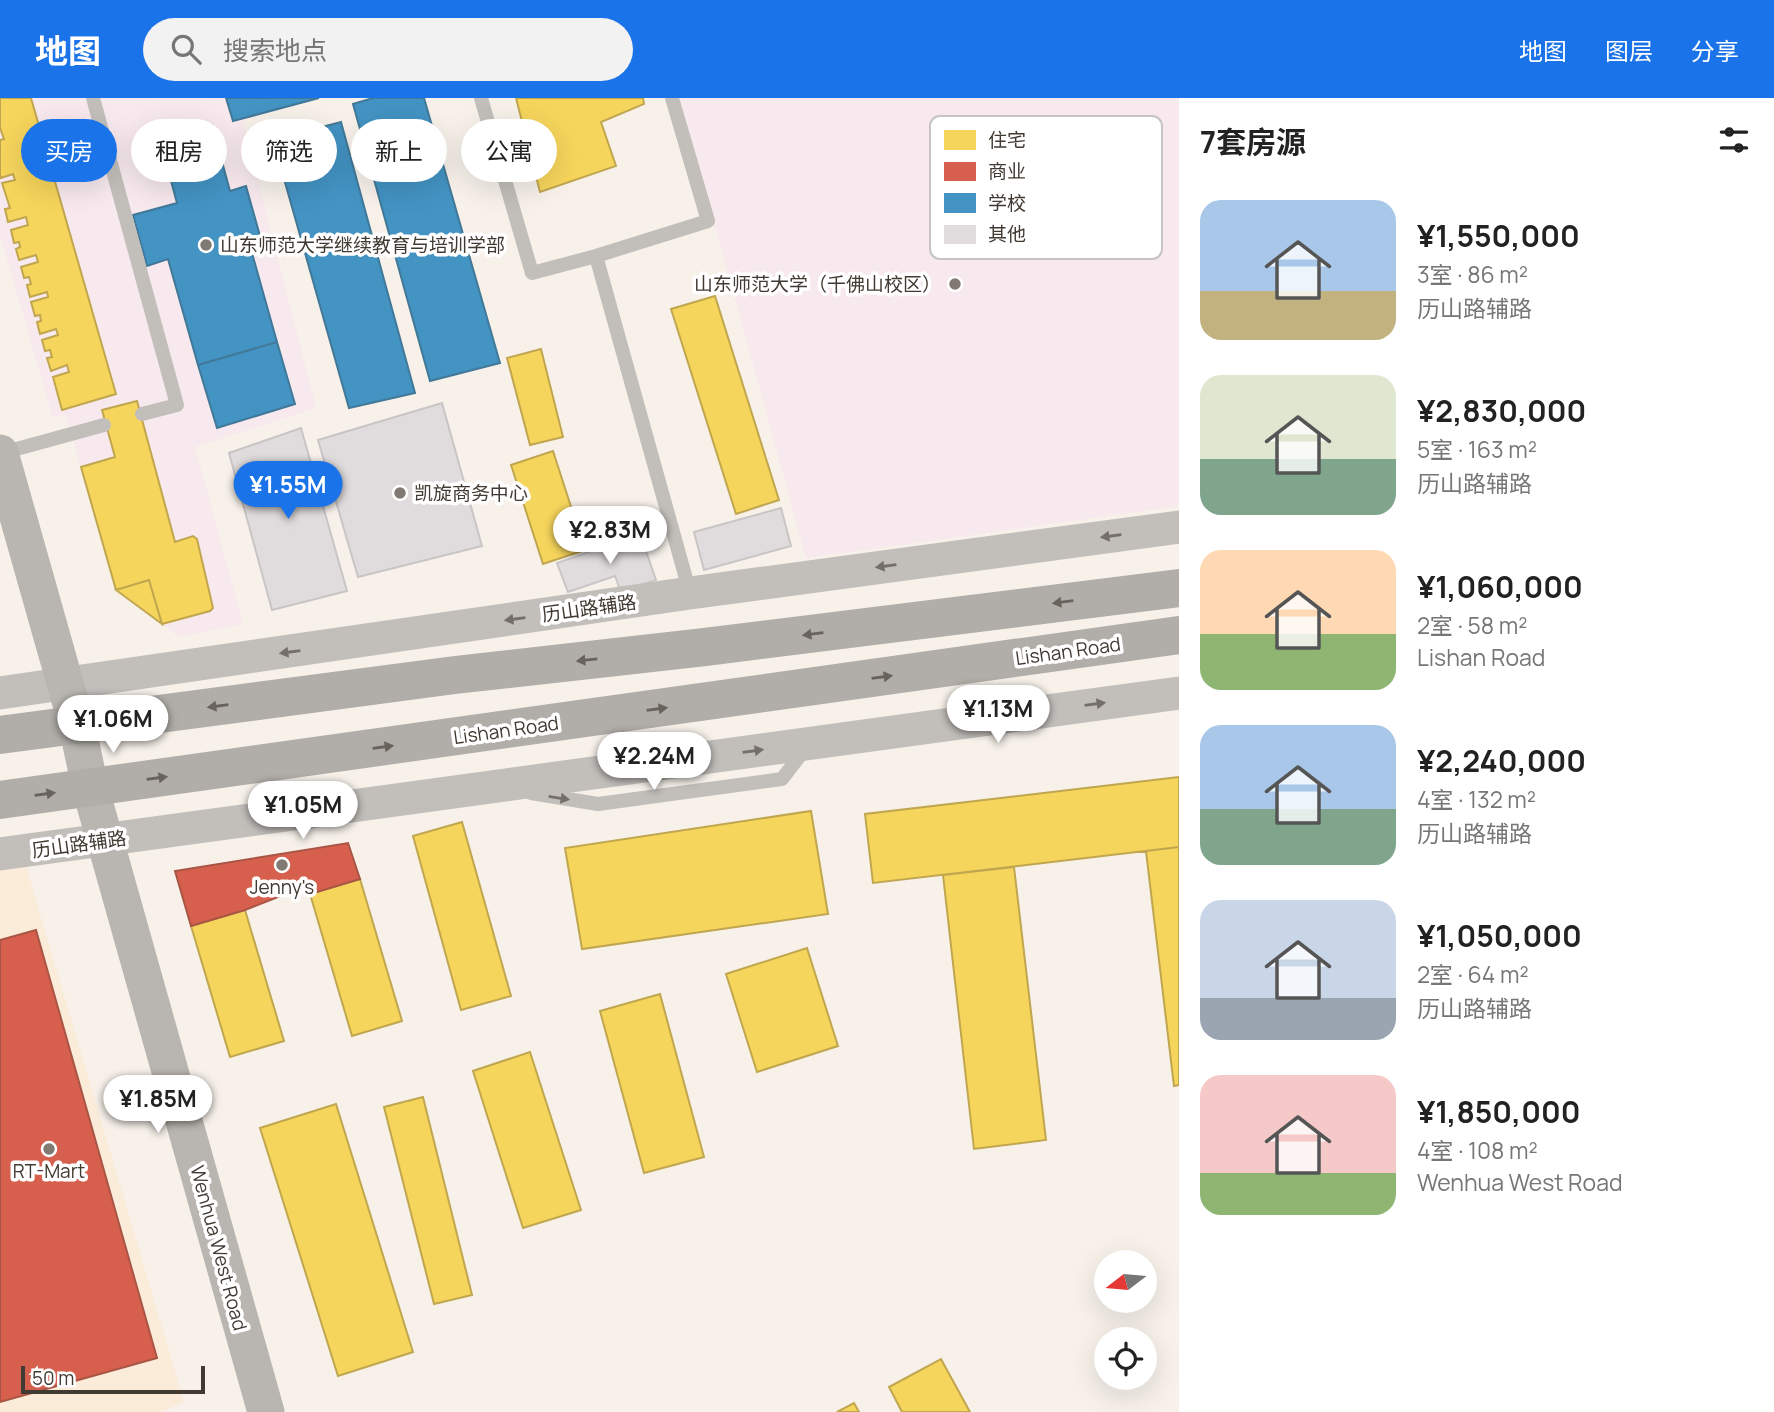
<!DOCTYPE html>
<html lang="zh">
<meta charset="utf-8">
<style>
body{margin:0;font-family:Manrope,"Noto Sans SC",sans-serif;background:#f2f2f2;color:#222;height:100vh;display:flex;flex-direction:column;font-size:26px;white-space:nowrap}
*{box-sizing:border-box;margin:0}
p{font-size:23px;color:#767676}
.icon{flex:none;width:38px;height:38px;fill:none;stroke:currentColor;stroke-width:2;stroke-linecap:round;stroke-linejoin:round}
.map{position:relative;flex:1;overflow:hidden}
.side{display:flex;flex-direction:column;background:#fff;width:595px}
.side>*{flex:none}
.hud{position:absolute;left:21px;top:21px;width:665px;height:63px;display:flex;gap:14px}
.needle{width:46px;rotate:254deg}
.tools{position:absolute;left:1094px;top:1152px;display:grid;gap:14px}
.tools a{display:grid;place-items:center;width:63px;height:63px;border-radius:50%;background:#fff;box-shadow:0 7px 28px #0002;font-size:35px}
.scale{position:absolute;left:21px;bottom:18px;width:184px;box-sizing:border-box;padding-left:7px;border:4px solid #413a32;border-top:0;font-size:19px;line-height:24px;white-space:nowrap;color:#413a32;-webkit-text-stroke:5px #fff;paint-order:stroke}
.price{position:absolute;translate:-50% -60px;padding:0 16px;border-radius:24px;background:#fff;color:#222;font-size:23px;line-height:46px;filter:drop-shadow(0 2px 4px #0008)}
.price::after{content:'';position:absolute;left:50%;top:42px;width:21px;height:16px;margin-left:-10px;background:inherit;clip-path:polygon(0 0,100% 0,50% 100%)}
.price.on{background:#1a73e8;color:#fff}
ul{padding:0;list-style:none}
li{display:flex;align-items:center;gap:21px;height:175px;padding:0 21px}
li span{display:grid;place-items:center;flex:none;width:196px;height:140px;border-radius:21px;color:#555}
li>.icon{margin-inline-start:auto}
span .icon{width:84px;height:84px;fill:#fffc;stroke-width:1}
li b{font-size:30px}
h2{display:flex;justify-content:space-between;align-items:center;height:84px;padding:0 21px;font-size:30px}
.pill{padding:0 24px;border-radius:32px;background:#fff;box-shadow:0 7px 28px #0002;font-size:24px;line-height:63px}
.pill.on{background:#1a73e8;color:#fff}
header{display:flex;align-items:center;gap:42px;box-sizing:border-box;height:98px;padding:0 35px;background:#1a73e8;color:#fff}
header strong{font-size:33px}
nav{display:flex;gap:38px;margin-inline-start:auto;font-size:24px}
.search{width:490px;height:63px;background:#f2f2f2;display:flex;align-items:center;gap:18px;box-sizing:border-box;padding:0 24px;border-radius:38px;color:#767676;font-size:26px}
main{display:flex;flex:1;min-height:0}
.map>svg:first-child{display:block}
.built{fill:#fbebd9}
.education{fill:#f7e9ed}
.homes{fill:#f6d55c;stroke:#c0a64f;stroke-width:2}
.shops{fill:#d6604d;stroke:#a95545;stroke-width:2}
.schools{fill:#4393c3;stroke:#427898;stroke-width:2}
.building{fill:#e0dbdc;stroke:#c9c5c7;stroke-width:2}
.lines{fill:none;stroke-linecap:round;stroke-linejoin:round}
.service{stroke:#c2bfbb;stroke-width:14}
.tertiary{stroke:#c2bfbb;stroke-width:33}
.secondary{stroke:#b9b5b0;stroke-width:37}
.primary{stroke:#b1aea9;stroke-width:38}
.oneway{fill:#756f69}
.oneway2{fill:#68635c}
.poi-dot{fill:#817a72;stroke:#fff;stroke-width:2.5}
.labels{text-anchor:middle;stroke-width:7;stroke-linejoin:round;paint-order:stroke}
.poi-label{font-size:19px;fill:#413a32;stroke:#fff;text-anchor:start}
.street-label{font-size:19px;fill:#413a32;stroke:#fff}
.key{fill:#fff;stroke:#c6c4c2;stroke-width:2}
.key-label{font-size:19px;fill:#413a32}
</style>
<header>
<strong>地图</strong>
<div class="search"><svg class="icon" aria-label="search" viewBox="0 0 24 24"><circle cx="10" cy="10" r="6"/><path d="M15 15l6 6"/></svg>搜索地点</div>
<nav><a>地图</a><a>图层</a><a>分享</a></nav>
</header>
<main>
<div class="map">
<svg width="1179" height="1314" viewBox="0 0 1179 1314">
<rect width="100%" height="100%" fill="#f7f1ea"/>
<!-- built -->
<path class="built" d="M 25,765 L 184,1304 L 160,1314 L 0,1314 L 0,769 Z"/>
<!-- education -->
<path class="education" d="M 0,0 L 319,0 L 243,22 L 316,310 L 195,349 L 243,526 L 179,539 L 116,492 L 66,317 L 53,320 L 0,137 Z
M 680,0 L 1179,0 L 1179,408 L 806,460 Z"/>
<!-- homes -->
<path class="homes" d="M 0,0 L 31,0 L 116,296 L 62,312 L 53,279 L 69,274 L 67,267 L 51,273 L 47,260 L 52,259 L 50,252 L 45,253 L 42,242 L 58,237 L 56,231 L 40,236 L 37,224 L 41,223 L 40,217 L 35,218 L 31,204 L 48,199 L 47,194 L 30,199 L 27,187 L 31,186 L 29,179 L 24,180 L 21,169 L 38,164 L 36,157 L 19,162 L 16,151 L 20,149 L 19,144 L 14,145 L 11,132 L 28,127 L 26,119 L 8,124 L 5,111 L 10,110 L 2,85 L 15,82 L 13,76 L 1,80 L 0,77 L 0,42 L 4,41 L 0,30 Z
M 516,0 L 643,0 L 644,6 L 601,24 L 616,68 L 540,94 Z
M 715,198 L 779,402 L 736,416 L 671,211 Z
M 541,251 L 563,339 L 530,347 L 507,260 Z
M 137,303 L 175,444 L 193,438 L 197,441 L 213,510 L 210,513 L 162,526 L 149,482 L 116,492 L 81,369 L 115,359 L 102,312 Z
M 553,353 L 585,452 L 543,466 L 511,367 Z
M 149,482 L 162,526 L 116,492 Z
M 1179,679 L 1179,749 L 873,785 L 865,716 Z
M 811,713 L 828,816 L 582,851 L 565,750 Z
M 462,724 L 511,898 L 461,912 L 413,738 Z
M 1179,749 L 1179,987 L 1174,988 L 1146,753 Z
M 1014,769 L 1046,1042 L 974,1051 L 943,777 Z
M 360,781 L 402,923 L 352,938 L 310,796 Z
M 245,812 L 284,943 L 230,959 L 191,828 Z
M 807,850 L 838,948 L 757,974 L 726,876 Z
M 660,896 L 704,1059 L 644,1075 L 600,913 Z
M 530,954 L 581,1112 L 523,1130 L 473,973 Z
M 423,999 L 472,1197 L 434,1206 L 384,1009 Z
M 336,1006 L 413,1254 L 338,1278 L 260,1030 Z
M 941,1261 L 970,1314 L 902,1314 L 889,1289 Z
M 854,1305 L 859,1314 L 837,1314 Z"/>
<!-- shops -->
<path class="shops" d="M 348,745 L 360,781 L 310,796 L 306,788 L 245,812 L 191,828 L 175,773 Z
M 36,832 L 157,1260 L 0,1304 L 0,842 Z"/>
<!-- schools -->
<path class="schools" d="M 226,0 L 319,0 L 233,23 Z
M 373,0 L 424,0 L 500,265 L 430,283 L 353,6 Z
M 341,24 L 415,295 L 349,310 L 273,42 Z
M 212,27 L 230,93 L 246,88 L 260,138 L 248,141 L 277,244 L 198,267 L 168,161 L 147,168 L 133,117 L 177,105 L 160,42 Z
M 277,244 L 295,306 L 217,330 L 198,267 Z"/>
<!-- building -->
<path class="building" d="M 442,305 L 482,448 L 358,479 L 318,342 Z
M 301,330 L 347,493 L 272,512 L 229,355 Z
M 781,410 L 791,448 L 704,472 L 694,434 Z
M 640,436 L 656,482 L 621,494 L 615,478 L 568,494 L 557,465 Z"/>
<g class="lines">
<!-- service -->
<path class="service" d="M 93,0 L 177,307 L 142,316
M 481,0 L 532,175 L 596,158 L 708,123 L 672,0
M 596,158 L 690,495
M 2,355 L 104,327
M 531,695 L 598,706 L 782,681 L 805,651"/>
<!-- tertiary -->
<path class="tertiary" d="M 0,595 L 690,495 L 1179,429
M 0,756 L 1179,595"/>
<!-- secondary -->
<path class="secondary" d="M 0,355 L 77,627 L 90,689 L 266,1314"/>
<!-- primary -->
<path class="primary" d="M 0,637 L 455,577 L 705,549 L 1179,490
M 0,702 L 1179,537"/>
</g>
<!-- one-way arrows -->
<defs><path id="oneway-solid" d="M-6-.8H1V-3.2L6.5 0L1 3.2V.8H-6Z" transform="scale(1.75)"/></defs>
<g class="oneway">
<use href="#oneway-solid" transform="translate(1111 438) rotate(172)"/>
<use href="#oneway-solid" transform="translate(886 468) rotate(172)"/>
<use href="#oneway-solid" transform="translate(515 521) rotate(172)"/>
<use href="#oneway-solid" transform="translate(290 554) rotate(172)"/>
<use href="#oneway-solid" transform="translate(1095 606) rotate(-8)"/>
<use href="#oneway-solid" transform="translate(753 653) rotate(-8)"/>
<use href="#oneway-solid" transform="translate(559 700) rotate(9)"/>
</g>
<g class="oneway2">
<use href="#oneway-solid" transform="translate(1063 504) rotate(173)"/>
<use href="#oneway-solid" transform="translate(813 536) rotate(173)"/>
<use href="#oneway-solid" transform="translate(587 562) rotate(174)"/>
<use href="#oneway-solid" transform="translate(882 579) rotate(-8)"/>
<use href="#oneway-solid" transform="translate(218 608) rotate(172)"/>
<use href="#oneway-solid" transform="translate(657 611) rotate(-8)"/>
<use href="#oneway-solid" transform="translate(383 649) rotate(-8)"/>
<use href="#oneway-solid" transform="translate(157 680) rotate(-8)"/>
<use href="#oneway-solid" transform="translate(45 696) rotate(-8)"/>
</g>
<!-- markers -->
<g class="poi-dot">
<circle cx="206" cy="147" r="7"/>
<circle cx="955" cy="186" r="7"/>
<circle cx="400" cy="395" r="7"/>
<circle cx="282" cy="767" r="7"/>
<circle cx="49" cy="1051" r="7"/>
</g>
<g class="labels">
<!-- poi labels -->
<g class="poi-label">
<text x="220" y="154">山东师范大学继续教育与培训学部</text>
<text x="941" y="193" text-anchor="end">山东师范大学（千佛山校区）</text>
<text x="414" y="402">凯旋商务中心</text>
<text x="282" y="796" text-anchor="middle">Jenny's</text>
<text x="49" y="1080" text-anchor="middle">RT-Mart</text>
</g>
<!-- street labels -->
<g class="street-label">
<text transform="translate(589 510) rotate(-8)" y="7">历山路辅路</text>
<text transform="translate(1068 553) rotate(-8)" y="7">Lishan Road</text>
<text transform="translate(506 632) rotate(-8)" y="7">Lishan Road</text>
<text transform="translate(79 746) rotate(-8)" y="7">历山路辅路</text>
<text transform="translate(219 1150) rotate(75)" y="7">Wenhua West Road</text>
</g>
</g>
<!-- legend -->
<rect x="930" y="18" width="232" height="143" rx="10" class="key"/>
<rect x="944" y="32" width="32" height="20" fill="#f6d55c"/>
<rect x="944" y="64" width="32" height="19" fill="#d6604d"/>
<rect x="944" y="95" width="32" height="20" fill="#4393c3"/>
<rect x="944" y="127" width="32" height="19" fill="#e0dbdc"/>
<g class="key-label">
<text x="988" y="49">住宅</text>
<text x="988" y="80">商业</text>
<text x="988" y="112">学校</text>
<text x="988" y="143">其他</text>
</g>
</svg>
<div class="tools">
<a><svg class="needle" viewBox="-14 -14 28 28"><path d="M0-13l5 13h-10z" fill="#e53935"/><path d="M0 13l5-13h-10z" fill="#767676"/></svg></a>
<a><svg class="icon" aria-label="locate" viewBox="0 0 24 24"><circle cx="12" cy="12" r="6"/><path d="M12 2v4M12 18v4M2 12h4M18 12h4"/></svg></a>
</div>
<div class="scale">50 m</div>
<b class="price on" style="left:288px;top:423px">¥1.55M</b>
<b class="price" style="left:610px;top:468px">¥2.83M</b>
<b class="price" style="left:998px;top:647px">¥1.13M</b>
<b class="price" style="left:113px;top:657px">¥1.06M</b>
<b class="price" style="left:654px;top:694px">¥2.24M</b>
<b class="price" style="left:303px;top:743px">¥1.05M</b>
<b class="price" style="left:158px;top:1037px">¥1.85M</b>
<div class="hud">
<a class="pill on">买房</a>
<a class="pill">租房</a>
<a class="pill">筛选</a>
<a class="pill">新上</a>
<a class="pill">公寓</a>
</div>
</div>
<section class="side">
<h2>7套房源<svg class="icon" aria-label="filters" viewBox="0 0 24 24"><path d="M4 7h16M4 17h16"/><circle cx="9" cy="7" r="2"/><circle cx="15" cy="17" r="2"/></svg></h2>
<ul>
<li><span style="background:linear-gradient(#a9c7e8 65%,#c2b280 0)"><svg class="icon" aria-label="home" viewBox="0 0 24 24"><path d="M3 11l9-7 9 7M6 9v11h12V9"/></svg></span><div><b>¥1,550,000</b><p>3室 · 86 m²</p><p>历山路辅路</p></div></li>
<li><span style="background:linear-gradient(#dfe7d0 60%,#7fa58c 0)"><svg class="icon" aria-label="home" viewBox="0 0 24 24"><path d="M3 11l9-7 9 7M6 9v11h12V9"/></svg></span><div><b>¥2,830,000</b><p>5室 · 163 m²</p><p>历山路辅路</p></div></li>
<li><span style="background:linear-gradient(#ffd9b3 60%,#8fb573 0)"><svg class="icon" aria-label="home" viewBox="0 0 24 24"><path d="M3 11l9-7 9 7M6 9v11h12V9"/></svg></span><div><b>¥1,060,000</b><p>2室 · 58 m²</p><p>Lishan Road</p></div></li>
<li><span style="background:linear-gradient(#a9c7e8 60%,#7fa58c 0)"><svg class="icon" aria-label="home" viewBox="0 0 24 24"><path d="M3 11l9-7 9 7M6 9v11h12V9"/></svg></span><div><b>¥2,240,000</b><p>4室 · 132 m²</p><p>历山路辅路</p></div></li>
<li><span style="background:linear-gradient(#c9d6e8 70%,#9aa5b1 0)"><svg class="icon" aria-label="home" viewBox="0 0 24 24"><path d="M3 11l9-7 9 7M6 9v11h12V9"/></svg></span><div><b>¥1,050,000</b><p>2室 · 64 m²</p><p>历山路辅路</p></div></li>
<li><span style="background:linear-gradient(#f6c9c9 70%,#8fb573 0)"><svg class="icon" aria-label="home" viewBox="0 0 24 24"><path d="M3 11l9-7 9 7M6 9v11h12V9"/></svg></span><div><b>¥1,850,000</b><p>4室 · 108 m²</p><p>Wenhua West Road</p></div></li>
</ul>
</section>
</main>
